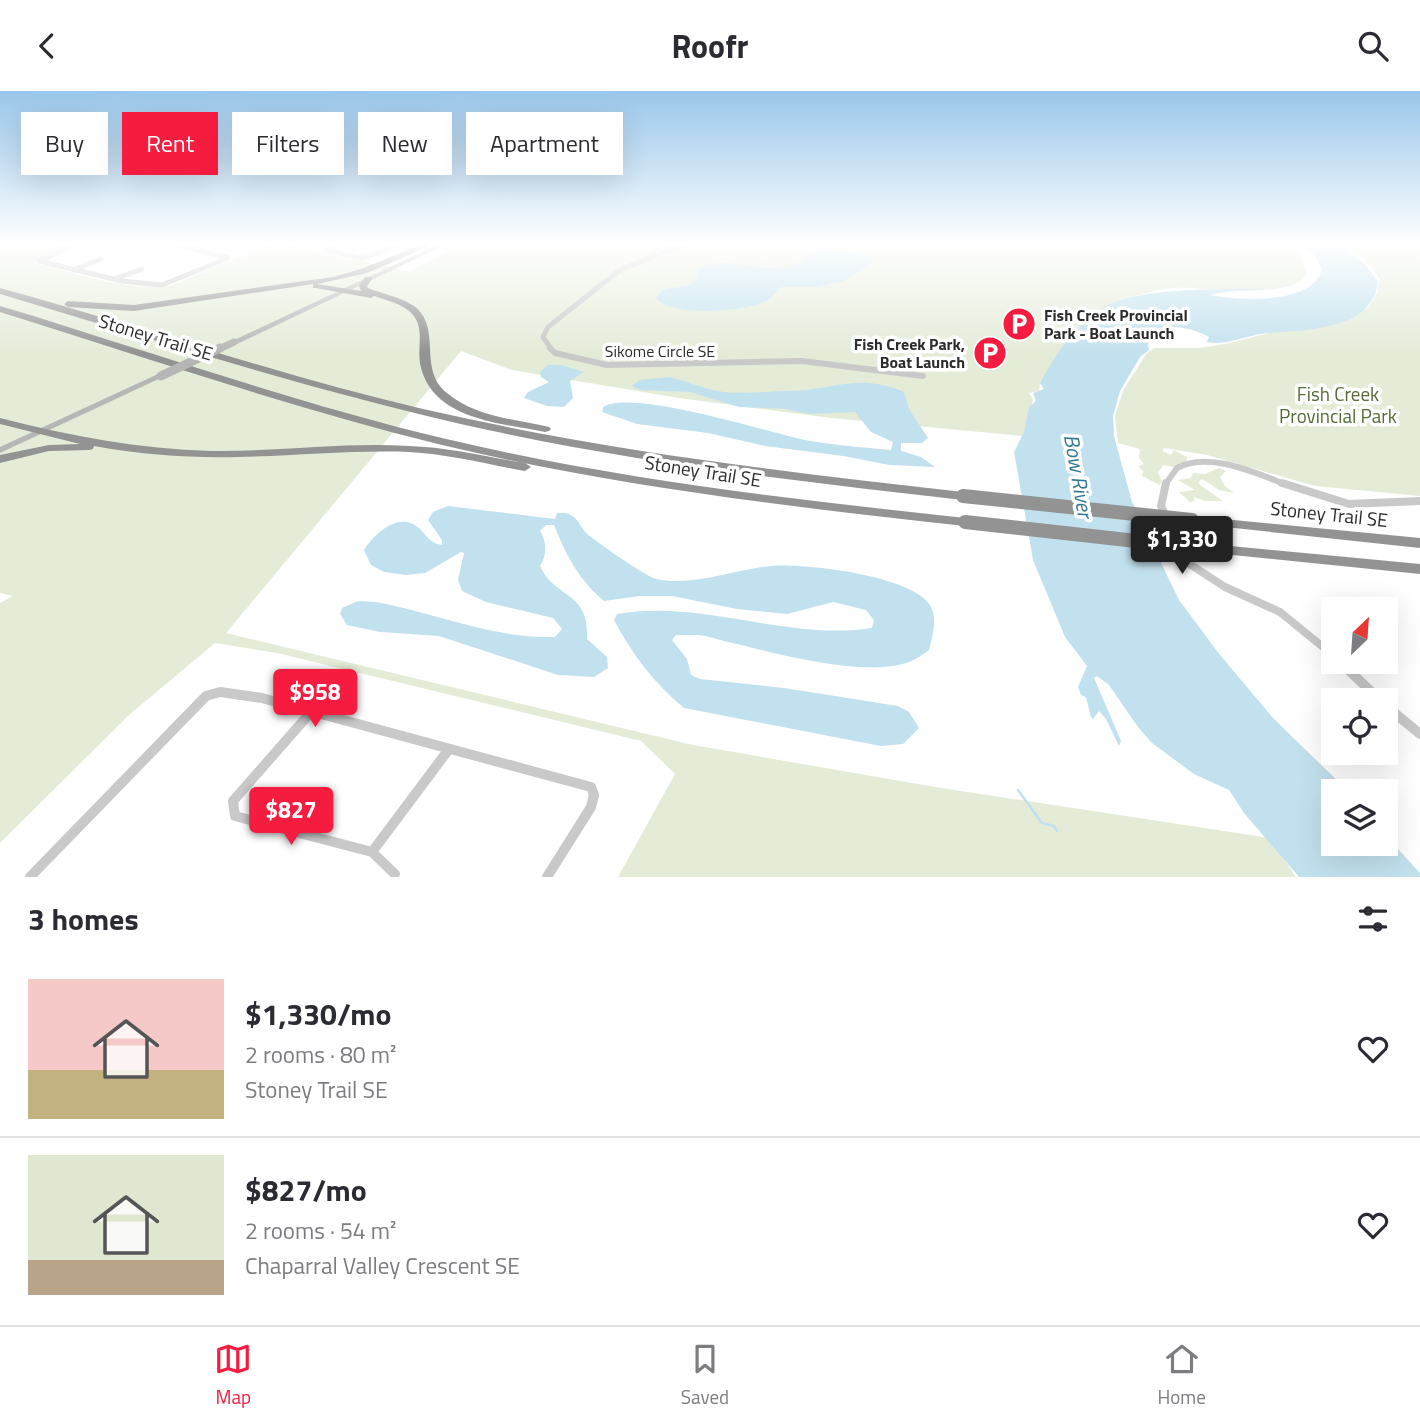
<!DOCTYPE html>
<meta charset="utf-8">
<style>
body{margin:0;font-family:"Titillium Web",sans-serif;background:#f2f2f3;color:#2b2b33;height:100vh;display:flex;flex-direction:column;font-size:26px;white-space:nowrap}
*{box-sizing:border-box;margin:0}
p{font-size:23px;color:#7c7c81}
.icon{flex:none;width:38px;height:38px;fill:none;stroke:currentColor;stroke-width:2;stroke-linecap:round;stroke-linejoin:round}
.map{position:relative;height:786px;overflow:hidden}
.panel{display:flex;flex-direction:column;background:#fff;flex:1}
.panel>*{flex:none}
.hud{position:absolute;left:21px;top:21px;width:700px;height:63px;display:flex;gap:14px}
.needle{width:46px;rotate:25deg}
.fabs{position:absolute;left:1321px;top:506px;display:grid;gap:14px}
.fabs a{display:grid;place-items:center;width:77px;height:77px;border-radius:0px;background:#fff;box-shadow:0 7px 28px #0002;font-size:35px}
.price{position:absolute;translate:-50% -60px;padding:0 16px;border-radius:7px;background:#f51c3f;color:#fff;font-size:23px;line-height:46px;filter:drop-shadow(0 2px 4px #0008)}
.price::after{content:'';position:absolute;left:50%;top:42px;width:21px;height:16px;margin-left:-10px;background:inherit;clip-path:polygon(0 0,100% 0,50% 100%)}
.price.on{background:#222;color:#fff}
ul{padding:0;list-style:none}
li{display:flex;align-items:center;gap:21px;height:175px;padding:0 28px}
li+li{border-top:2px solid #e1e1e2}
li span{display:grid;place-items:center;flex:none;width:196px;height:140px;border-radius:0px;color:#555}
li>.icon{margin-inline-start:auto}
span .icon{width:84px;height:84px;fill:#fffc;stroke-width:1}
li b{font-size:30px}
h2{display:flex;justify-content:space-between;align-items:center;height:84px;padding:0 28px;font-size:30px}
.chip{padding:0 24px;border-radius:0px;background:#fff;box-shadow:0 7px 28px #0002;font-size:24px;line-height:63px}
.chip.on{background:#f51c3f;color:#fff}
header{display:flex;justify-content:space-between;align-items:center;height:91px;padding:0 28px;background:#fff;font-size:32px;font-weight:700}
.tabs{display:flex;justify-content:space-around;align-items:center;height:98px;border-top:2px solid #e1e1e2;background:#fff;font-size:19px;color:#7c7c81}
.tabs a{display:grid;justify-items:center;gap:4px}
.tabs .on{color:#f51c3f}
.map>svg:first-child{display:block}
.green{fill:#e4ecd8}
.water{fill:#c2e1ee}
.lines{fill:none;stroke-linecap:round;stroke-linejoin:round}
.stream{stroke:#c2e1ee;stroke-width:2.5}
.street-far3{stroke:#c9c9c9;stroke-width:5}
.street-far2{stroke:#c9c9c9;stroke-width:6}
.street-far1{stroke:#c9c9c9;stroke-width:8}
.street{stroke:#c9c9c9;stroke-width:10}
.secondary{fill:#b6b6b6;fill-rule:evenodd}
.highway{fill:#939393;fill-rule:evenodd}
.secondary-bridge-far1{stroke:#b6b6b6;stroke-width:7}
.secondary-bridge{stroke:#b6b6b6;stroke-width:9}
.highway-bridge{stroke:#939393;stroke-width:14}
.labels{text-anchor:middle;stroke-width:7;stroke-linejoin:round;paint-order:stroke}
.far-poi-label{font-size:16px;font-weight:bold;fill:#2c2c2c;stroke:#fff;text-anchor:start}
.far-street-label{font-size:16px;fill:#2c2c2c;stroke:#fff}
.street-label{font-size:19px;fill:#2c2c2c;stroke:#fff}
.park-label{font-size:19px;fill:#546c36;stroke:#fff}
.water-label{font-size:21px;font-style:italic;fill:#347895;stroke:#fff}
</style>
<header><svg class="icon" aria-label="back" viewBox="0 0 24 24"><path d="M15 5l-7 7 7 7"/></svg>Roofr<svg class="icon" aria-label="search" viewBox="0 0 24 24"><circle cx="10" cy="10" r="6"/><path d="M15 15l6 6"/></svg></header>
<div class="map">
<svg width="1420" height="786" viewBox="0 0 1420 786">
<rect width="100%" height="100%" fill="#fff"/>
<!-- green -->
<path class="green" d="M 0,153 L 74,153 L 33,172 C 77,182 124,200 170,195 L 271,153 L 287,153 L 409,181 L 463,153 L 1296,153 L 1307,183 C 1291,211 1202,194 1172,197 C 1158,199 1128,206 1115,211 C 1093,218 1056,275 1040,294 L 1039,300 L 1029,302 L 1033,308 L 1029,333 L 1022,345 L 831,327 L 679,307 L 512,279 L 461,260 L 226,542 L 693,654 L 935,696 L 1270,747 L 1296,786 L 618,786 L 675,683 L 641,650 L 277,562 L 215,552 L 129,624 L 0,752 L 0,512 L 13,505 L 0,502 Z
M 1345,153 L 1420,153 L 1420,405 L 1315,395 L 1207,364 L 1164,357 L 1162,360 L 1171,364 L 1174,359 L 1187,366 L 1187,370 L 1174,376 L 1163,374 L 1158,382 L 1162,390 L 1160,394 L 1142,385 L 1143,380 L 1138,375 L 1144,373 L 1139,367 L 1140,358 L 1118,352 L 1115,325 L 1123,300 L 1146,263 L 1154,257 L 1198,257 L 1225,253 L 1368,217 L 1377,202 L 1380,188 L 1363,168 Z
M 1219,377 L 1226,380 L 1220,386 L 1225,395 L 1234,402 L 1219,399 L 1202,388 L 1199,391 L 1200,394 L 1223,410 L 1205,410 L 1194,406 L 1194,410 L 1190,411 L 1179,401 L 1195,399 L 1178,389 L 1191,387 L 1193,382 L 1205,383 Z"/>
<!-- water -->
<path class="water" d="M 1302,153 L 1340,153 L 1364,172 L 1378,190 C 1373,243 1298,238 1260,243 C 1243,246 1223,255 1207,251 L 1209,246 C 1197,239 1176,234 1163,237 L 1163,241 L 1180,242 L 1157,241 L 1148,253 L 1149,259 L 1140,266 L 1120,300 L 1113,325 L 1114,345 L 1132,411 L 1158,460 L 1162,474 L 1179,509 L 1220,564 L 1273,627 L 1348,700 L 1334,700 L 1334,752 L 1386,752 L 1386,745 L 1420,782 L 1420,786 L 1299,786 L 1244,722 L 1229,699 L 1194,683 L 1152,652 L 1138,636 L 1109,594 L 1097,585 L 1094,587 L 1121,650 L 1119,655 L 1106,628 L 1099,620 L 1093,628 L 1091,626 L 1086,606 L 1081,604 L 1078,596 L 1087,575 L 1065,546 L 1033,469 L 1014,361 L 1024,341 L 1029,316 L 1036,310 L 1033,302 L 1044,298 L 1040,292 C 1056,263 1074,235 1104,216 C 1135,196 1229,198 1267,198 L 1223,201 L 1210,204 C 1239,210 1313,214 1322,178 L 1315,165 Z
M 822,158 L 851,161 L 872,167 L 873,171 L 845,190 L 815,196 L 781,196 C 776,200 772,207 766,210 C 747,221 669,226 656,207 L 662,199 L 690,194 L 696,189 L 697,180 C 720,163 746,178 772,177 C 778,176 788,177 794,174 C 805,169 808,159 822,158 Z
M 548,274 L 562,274 L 584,281 L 570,290 L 573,307 L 564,316 L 547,315 L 524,307 L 528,301 L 549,291 L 541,286 L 540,281 Z
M 670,286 C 686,290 702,297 717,300 C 740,304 765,300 787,300 C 835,300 855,281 904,301 L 909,318 L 928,347 L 922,352 L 901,352 L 901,360 L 921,366 L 935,376 L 890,374 L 843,365 L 765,355 L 708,342 L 637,333 L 602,321 L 603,316 C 630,298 759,338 796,347 C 827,354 860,356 891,359 L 893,351 L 871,341 L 855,321 L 809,323 L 785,318 L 739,316 L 690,301 L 640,299 L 632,295 L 640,289 Z
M 448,415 L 555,428 L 557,422 C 562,422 568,421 572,425 C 578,428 581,436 585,441 C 595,450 645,485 656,488 C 695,496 735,478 772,475 C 803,472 920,485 932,518 C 937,531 932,546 929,559 C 922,564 914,570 906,572 C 856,588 753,556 700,544 L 676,544 L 672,549 L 687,568 L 691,584 L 700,588 L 784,597 L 898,615 L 909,621 L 919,637 L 903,653 L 881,655 L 684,617 C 654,592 632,563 614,529 L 617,523 C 703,508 786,550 872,537 L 874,529 L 866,519 L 833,511 L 787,523 L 737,518 L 672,505 L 640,505 L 604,510 C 579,489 566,464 554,434 L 546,434 L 540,440 C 547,451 547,464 540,475 C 555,508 590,500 587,548 L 607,566 L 608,577 L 594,586 L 558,584 L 439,545 L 380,541 L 347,534 L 340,523 L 342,517 L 358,510 L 376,511 C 436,522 493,548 555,546 L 562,538 L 553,527 L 486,511 L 462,500 L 458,489 L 464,462 L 461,461 L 425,482 L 406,484 L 384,481 L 371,474 L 364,459 C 375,442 400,419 420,438 C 427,445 431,453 442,454 L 442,449 L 428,429 L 433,421 Z"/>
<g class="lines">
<!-- stream -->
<path class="stream" d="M 1018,699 L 1042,732 L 1054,735 L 1057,740"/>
<!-- street-far3 -->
<path class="street-far3" d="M 77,153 L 39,170 L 122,190 L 162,194 L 228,167 L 174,153
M 338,153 L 325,159 L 363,167 L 402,153
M 73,179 L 101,168
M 114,188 L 142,178
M 552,259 L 543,246 L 548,236 L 620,179 L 666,160 L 692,153"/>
<!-- street-far2 -->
<path class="street-far2" d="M 550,257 L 555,262 L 607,274 L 802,270 L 923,285
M 1165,394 L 1177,377 C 1209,360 1256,382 1287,394"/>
<!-- street-far1 -->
<path class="street-far1" d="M 1166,392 L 1161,415 L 1184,466 L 1191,474 L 1225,496 L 1280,521 L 1334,565
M 1282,392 L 1349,413 L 1420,410"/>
<!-- street -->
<path class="street" d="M 1339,570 L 1380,609
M 1386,615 L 1420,643
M 311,621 L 233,710 L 235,725 L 372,761 L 449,658
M 372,761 L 395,783
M 30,786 L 206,605 L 220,601 L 262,607 L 591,696 L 594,704 L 591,716 L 547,786"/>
<!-- secondary -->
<path class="secondary" d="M 439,153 L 447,153 L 237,253 L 231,253 L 230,251 Z
M 158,283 L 164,283 L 165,285 L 0,362 L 0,356 Z"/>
<!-- highway -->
<path class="highway" d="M 423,153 L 434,153 L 367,182 L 317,193 L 361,200 L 359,195 L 365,186 L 371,186 L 372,188 L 367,195 L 368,197 C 383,203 401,206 414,215 C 443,237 417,278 447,302 C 475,326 515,328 549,336 L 551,338 L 549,340 L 545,341 C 511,334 464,331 437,305 C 428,296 422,284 420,272 C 417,254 426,234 409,220 C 399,212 386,209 374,205 L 371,207 L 316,197 L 313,197 L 313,193 L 134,220 L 68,216 L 64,213 L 68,210 L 134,214 L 333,186 L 361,178 Z
M 0,197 C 142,236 280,285 423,318 C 601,359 782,381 963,401 L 969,405 L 963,409 C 804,391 644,373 488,339 C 323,303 162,251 0,203 Z
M 0,215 C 49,229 98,246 147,261 C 244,292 342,323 442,347 C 613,388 790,408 965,427 L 972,431 L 965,435 C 790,416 613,395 442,354 C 292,317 147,267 0,221 Z
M 0,327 C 70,345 139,358 211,360 C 277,361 343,351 409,355 C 448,356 486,366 525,372 L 531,376 L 525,380 C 486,373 448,363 409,361 C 352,359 295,365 238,366 C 190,367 142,364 94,355 L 93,358 L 89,359 L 49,360 L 0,372 L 0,364 L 49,354 L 80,353 L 0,333 Z
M 1192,425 L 1420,447 L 1420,457 L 1187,432 L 1186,429 Z
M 1199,452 L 1420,473 L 1420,483 L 1194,460 L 1192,457 L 1194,454 Z"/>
<!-- secondary-bridge-far1 -->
<path class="secondary-bridge-far1" d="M 217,259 L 234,251"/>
<!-- secondary-bridge -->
<path class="secondary-bridge" d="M 161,285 L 220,257"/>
<!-- highway-bridge -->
<path class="highway-bridge" d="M 963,405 L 1192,429
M 965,431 L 1199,457"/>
</g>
<!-- sky -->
<linearGradient id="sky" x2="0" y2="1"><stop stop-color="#99c6ea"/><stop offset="0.58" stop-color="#fff"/><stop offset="1" stop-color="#fff" stop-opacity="0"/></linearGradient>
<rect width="1420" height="263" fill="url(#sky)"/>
<!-- icons -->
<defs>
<symbol id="parking-disc" viewBox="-11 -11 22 22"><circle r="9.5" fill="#f51c3f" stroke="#fff"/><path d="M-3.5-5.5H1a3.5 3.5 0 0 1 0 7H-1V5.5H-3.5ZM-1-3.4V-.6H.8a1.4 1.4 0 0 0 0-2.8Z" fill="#fff"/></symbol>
</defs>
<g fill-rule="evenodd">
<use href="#parking-disc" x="1000" y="214" width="38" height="38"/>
<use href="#parking-disc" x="971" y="243" width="38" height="38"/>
</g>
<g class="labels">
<!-- far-poi labels -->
<g class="far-poi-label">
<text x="1044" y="230">Fish Creek Provincial<tspan x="1044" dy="18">Park - Boat Launch</tspan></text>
<text x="965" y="259" text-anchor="end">Fish Creek Park,<tspan x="965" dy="18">Boat Launch</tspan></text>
</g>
<!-- far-street labels -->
<g class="far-street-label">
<text x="660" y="266">Sikome Circle SE</text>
</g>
<!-- street labels -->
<g class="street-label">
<text transform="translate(156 246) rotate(17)" y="7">Stoney Trail SE</text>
<text transform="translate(703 380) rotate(9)" y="7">Stoney Trail SE</text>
<text transform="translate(1329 423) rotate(6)" y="7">Stoney Trail SE</text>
</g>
<!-- park labels -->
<g class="park-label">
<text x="1338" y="310">Fish Creek<tspan x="1338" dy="22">Provincial Park</tspan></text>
</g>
<!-- water labels -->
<g class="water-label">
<text transform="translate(1078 385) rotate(80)" y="7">Bow River</text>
</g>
</g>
</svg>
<div class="fabs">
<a><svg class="needle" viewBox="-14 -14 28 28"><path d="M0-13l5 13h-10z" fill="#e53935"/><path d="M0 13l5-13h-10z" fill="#7c7c81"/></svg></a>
<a><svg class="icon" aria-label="locate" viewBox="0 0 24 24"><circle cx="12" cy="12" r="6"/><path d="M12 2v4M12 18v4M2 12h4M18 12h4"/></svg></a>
<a><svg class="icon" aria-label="layers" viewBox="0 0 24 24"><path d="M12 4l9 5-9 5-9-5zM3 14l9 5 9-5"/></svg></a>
</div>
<b class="price on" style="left:1182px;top:485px">$1,330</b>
<b class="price" style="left:315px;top:638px">$958</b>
<b class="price" style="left:291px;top:756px">$827</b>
<div class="hud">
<a class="chip">Buy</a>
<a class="chip on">Rent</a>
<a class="chip">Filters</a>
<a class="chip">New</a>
<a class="chip">Apartment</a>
</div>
</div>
<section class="panel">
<h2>3 homes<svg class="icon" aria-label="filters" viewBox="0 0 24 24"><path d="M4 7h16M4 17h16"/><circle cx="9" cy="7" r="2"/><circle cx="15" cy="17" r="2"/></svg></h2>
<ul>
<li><span style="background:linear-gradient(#f6c9c9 65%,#c2b280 0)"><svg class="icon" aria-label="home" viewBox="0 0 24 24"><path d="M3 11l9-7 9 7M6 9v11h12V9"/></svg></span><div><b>$1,330/mo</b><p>2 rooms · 80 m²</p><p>Stoney Trail SE</p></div><svg class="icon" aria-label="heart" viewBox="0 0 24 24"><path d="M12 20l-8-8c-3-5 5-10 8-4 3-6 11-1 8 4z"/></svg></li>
<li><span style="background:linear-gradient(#dfe7d0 75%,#b9a48a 0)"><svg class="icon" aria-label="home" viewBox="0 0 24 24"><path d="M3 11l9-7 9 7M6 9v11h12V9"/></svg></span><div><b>$827/mo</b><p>2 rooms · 54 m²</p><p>Chaparral Valley Crescent SE</p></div><svg class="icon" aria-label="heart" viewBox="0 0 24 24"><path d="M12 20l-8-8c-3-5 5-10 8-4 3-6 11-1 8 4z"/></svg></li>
</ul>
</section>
<nav class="tabs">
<a class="on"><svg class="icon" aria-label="map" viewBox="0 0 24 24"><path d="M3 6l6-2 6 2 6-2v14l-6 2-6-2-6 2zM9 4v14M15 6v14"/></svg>Map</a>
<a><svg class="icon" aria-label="saved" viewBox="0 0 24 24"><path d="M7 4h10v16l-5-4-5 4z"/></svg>Saved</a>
<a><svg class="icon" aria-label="home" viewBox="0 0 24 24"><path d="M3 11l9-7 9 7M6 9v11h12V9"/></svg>Home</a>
</nav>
